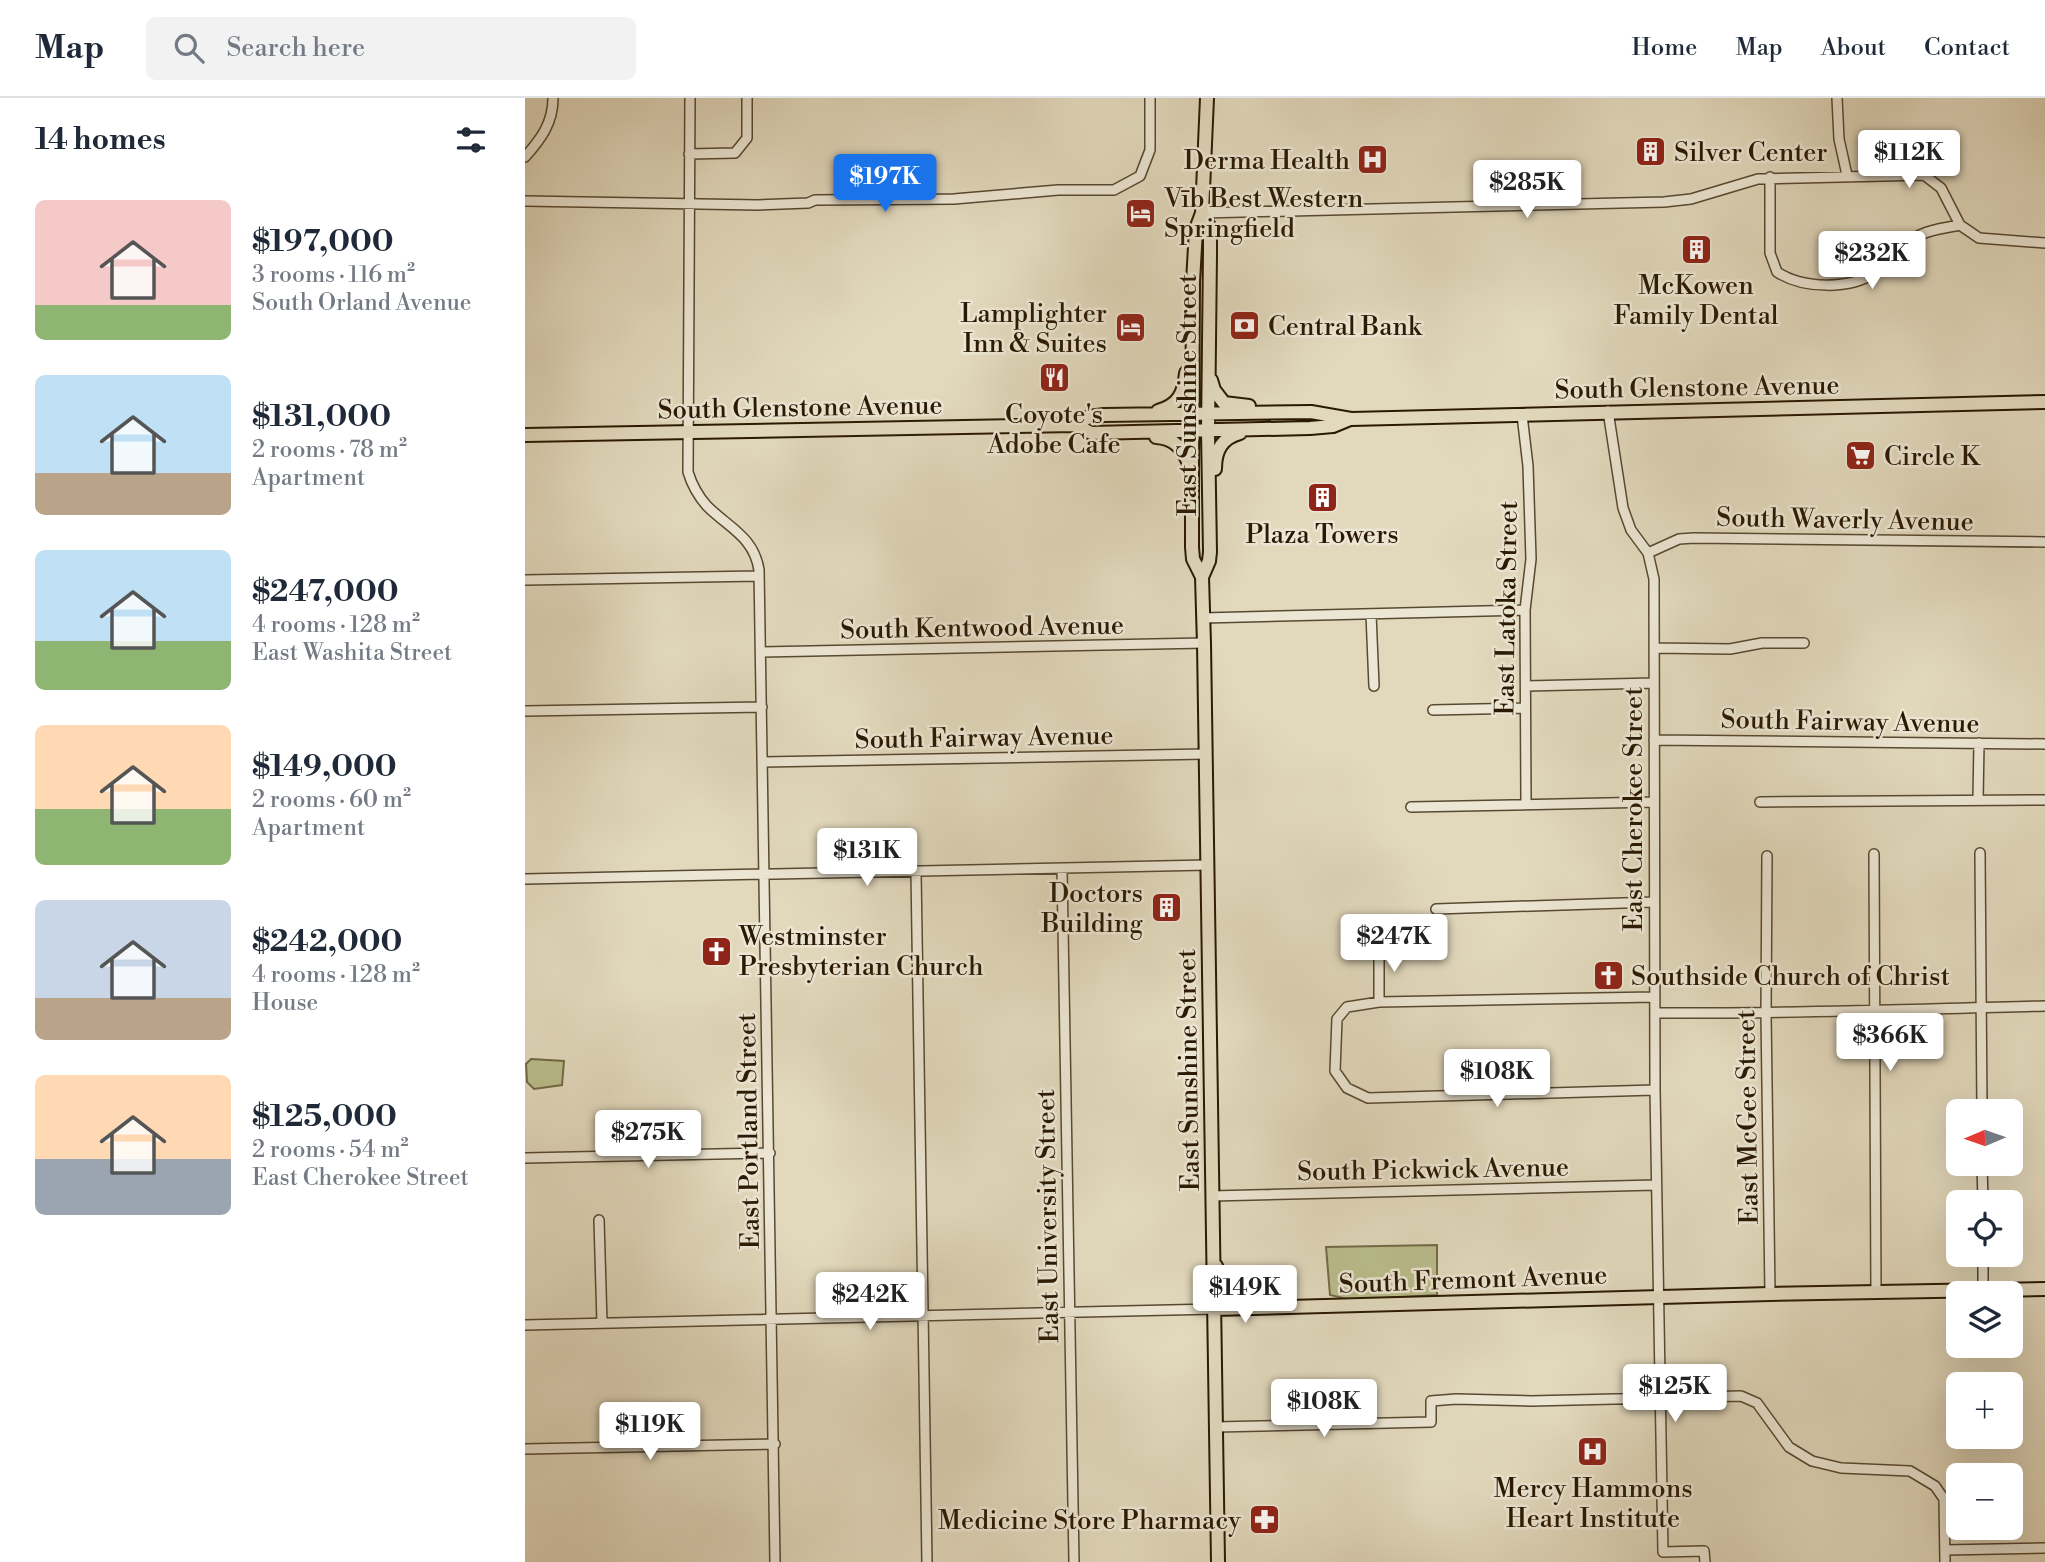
<!DOCTYPE html>
<meta charset="utf-8">
<style>
body{margin:0;font-family:"Libre Bodoni",serif;background:#f2f2f3;color:#1f2937;height:100vh;display:flex;flex-direction:column;font-size:26px;white-space:nowrap}
*{box-sizing:border-box;margin:0}
p{font-size:23px;color:#747a83}
.icon{flex:none;width:38px;height:38px;fill:none;stroke:currentColor;stroke-width:2;stroke-linecap:round;stroke-linejoin:round}
.map{position:relative;flex:1;overflow:hidden}
.drawer{display:flex;flex-direction:column;background:#fff;width:525px}
.drawer>*{flex:none}
.needle{width:46px;rotate:268deg}
.controls{position:absolute;left:1421px;top:1001px;display:grid;gap:14px}
.controls a{display:grid;place-items:center;width:77px;height:77px;border-radius:10px;background:#fff;box-shadow:0 7px 28px #0002;font-size:35px}
.price{position:absolute;translate:-50% -60px;padding:0 16px;border-radius:7px;background:#fff;color:#222;font-size:23px;line-height:46px;filter:drop-shadow(0 2px 4px #0008)}
.price::after{content:'';position:absolute;left:50%;top:42px;width:21px;height:16px;margin-left:-10px;background:inherit;clip-path:polygon(0 0,100% 0,50% 100%)}
.price.active{background:#1a73e8;color:#fff}
ul{padding:0;list-style:none}
li{display:flex;align-items:center;gap:21px;height:175px;padding:0 35px}
li span{display:grid;place-items:center;flex:none;width:196px;height:140px;border-radius:10px;color:#555}
li>.icon{margin-inline-start:auto}
span .icon{width:84px;height:84px;fill:#fffc;stroke-width:1}
li b{font-size:30px}
h2{display:flex;justify-content:space-between;align-items:center;height:84px;padding:0 35px;font-size:30px}
header{display:flex;align-items:center;gap:42px;box-sizing:border-box;height:98px;padding:0 35px;background:#fff;border-bottom:2px solid #e0e1e3}
header strong{font-size:33px}
nav{display:flex;gap:38px;margin-inline-start:auto;font-size:24px}
.search{width:490px;height:63px;background:#f2f2f3;display:flex;align-items:center;gap:18px;box-sizing:border-box;padding:0 24px;border-radius:10px;color:#747a83;font-size:26px}
main{display:flex;flex:1;min-height:0}
.map>svg:first-child{display:block}
.green{fill:#babd8c;stroke:#726b47;stroke-width:2}
.lines{fill:none;stroke-linecap:round;stroke-linejoin:round}
.minor-casing{stroke:#584931;stroke-width:12}
.major-casing{stroke:#2a1902;stroke-width:16}
.minor{stroke:#ece6d4;stroke-width:9}
.major{stroke:#e2d9bd;stroke-width:12}
.labels{text-anchor:middle;stroke-width:5;stroke-linejoin:round;paint-order:stroke}
.poi-label{font-size:26px;fill:#2a1902;stroke:#ece6d4;text-anchor:start}
.street-label{font-size:26px;fill:#2a1902;stroke:#ece6d4}
</style>
<header>
<strong>Map</strong>
<div class="search"><svg class="icon" aria-label="search" viewBox="0 0 24 24"><circle cx="10" cy="10" r="6"/><path d="M15 15l6 6"/></svg>Search here</div>
<nav><a>Home</a><a>Map</a><a>About</a><a>Contact</a></nav>
</header>
<main>
<section class="drawer">
<h2>14 homes<svg class="icon" aria-label="filters" viewBox="0 0 24 24"><path d="M4 7h16M4 17h16"/><circle cx="9" cy="7" r="2"/><circle cx="15" cy="17" r="2"/></svg></h2>
<ul>
<li><span style="background:linear-gradient(#f6c9c9 75%,#8fb573 0)"><svg class="icon" aria-label="home" viewBox="0 0 24 24"><path d="M3 11l9-7 9 7M6 9v11h12V9"/></svg></span><div><b>$197,000</b><p>3 rooms · 116 m²</p><p>South Orland Avenue</p></div></li>
<li><span style="background:linear-gradient(#bfe0f5 70%,#b9a48a 0)"><svg class="icon" aria-label="home" viewBox="0 0 24 24"><path d="M3 11l9-7 9 7M6 9v11h12V9"/></svg></span><div><b>$131,000</b><p>2 rooms · 78 m²</p><p>Apartment</p></div></li>
<li><span style="background:linear-gradient(#bfe0f5 65%,#8fb573 0)"><svg class="icon" aria-label="home" viewBox="0 0 24 24"><path d="M3 11l9-7 9 7M6 9v11h12V9"/></svg></span><div><b>$247,000</b><p>4 rooms · 128 m²</p><p>East Washita Street</p></div></li>
<li><span style="background:linear-gradient(#ffd9b3 60%,#8fb573 0)"><svg class="icon" aria-label="home" viewBox="0 0 24 24"><path d="M3 11l9-7 9 7M6 9v11h12V9"/></svg></span><div><b>$149,000</b><p>2 rooms · 60 m²</p><p>Apartment</p></div></li>
<li><span style="background:linear-gradient(#c9d6e8 70%,#b9a48a 0)"><svg class="icon" aria-label="home" viewBox="0 0 24 24"><path d="M3 11l9-7 9 7M6 9v11h12V9"/></svg></span><div><b>$242,000</b><p>4 rooms · 128 m²</p><p>House</p></div></li>
<li><span style="background:linear-gradient(#ffd9b3 60%,#9aa5b1 0)"><svg class="icon" aria-label="home" viewBox="0 0 24 24"><path d="M3 11l9-7 9 7M6 9v11h12V9"/></svg></span><div><b>$125,000</b><p>2 rooms · 54 m²</p><p>East Cherokee Street</p></div></li>
</ul>
</section>
<div class="map">
<svg width="1520" height="1464" viewBox="0 0 1520 1464">
<rect width="100%" height="100%" fill="#e2d9bd"/>
<filter id="stains"><feTurbulence type="fractalNoise" baseFrequency=".00286" numOctaves="4"/><feColorMatrix values="0 0 0 0 .2 0 0 0 0 .09 0 0 0 0 .02 0 0 0 .5 -.17"/></filter>
<radialGradient id="worn" r=".72"><stop offset=".6" stop-color="#630" stop-opacity="0"/><stop offset="1" stop-color="#630" stop-opacity=".3"/></radialGradient>
<!-- green -->
<path class="green" d="M 6,961 L 39,963 L 37,987 L 9,991 L 2,984 L 1,966 Z
M 912,1147 L 912,1197 L 826,1202 L 805,1197 L 801,1149 Z"/>
<g class="lines">
<defs>
<path id="minor" d="M 165,0 L 163,374 C 167,387 173,398 182,408 C 204,430 229,439 234,472 L 250,1464
M 1312,0 L 1314,41 L 1322,77
M 164,56 L 210,55 L 222,40 L 222,0
M 0,59 C 16,41 28,25 28,0
M 1245,79 L 1245,155 L 1252,174 C 1278,191 1325,192 1351,174 C 1364,164 1374,149 1388,141 C 1401,132 1420,130 1435,127 L 1454,140 L 1520,145
M 0,103 L 233,107 L 283,105 L 290,102 L 429,101 L 533,92 L 589,92 L 615,78 L 625,52 L 625,0
M 677,115 L 1139,104 L 1166,101 L 1233,81 L 1399,77 L 1416,90 L 1435,127
M 1083,313 L 1098,410 L 1106,432 L 1123,455 L 1129,481 L 1130,992 L 1138,1454 L 1179,1453 L 1180,1464
M 997,317 L 1003,368 L 1006,461 L 1000,512 L 1001,705
M 1123,455 L 1154,441 L 1169,440 L 1520,444
M 0,482 L 234,478
M 846,516 L 849,588
M 678,520 L 1000,512
M 1129,550 L 1205,551 L 1237,545 L 1279,545
M 236,554 L 679,545
M 1001,588 L 1129,585
M 908,612 L 1000,610
M 0,613 L 237,609
M 1129,642 L 1520,646
M 238,664 L 680,656
M 1453,702 L 1454,645
M 1235,704 L 1520,702
M 886,709 L 1129,704
M 1455,755 L 1457,1013
M 1349,756 L 1351,1194
M 1242,758 L 1241,916 L 1245,1196
M 537,771 L 549,1464
M 391,774 L 402,1464
M 0,781 L 683,767
M 911,811 L 1129,804
M 854,847 L 854,904
M 1130,915 C 1260,916 1390,911 1520,908
M 1130,992 L 843,1000 L 822,990 L 810,973 L 812,921 L 822,909 L 854,904 L 1130,899
M 0,1060 L 245,1055
M 1457,1066 L 1458,1104
M 687,1098 L 1131,1087
M 74,1122 L 77,1225
M 1458,1157 L 1458,1192
M 0,1227 L 689,1211
M 691,1329 L 906,1324 L 906,1303 L 931,1301 L 1006,1303 L 1216,1298 L 1232,1305 L 1264,1349 L 1287,1363 L 1316,1370 L 1385,1373 L 1410,1388 L 1419,1401 L 1420,1464
M 0,1351 L 250,1346
M 1420,1452 L 1520,1450"/>
<path id="major" d="M 682,0 L 677,115 L 671,131 L 668,184 L 667,373 L 667,449 L 668,461 L 677,479 L 679,546 L 693,1464
M 686,282 L 689,292 L 699,305 L 724,308
M 633,313 C 654,307 659,295 661,275
M 551,327 L 566,335 L 785,330 L 808,328 L 825,321
M 0,337 L 551,327 L 564,319 L 579,317 L 786,314 L 826,321 L 1520,304
M 631,339 C 650,340 658,351 665,368
M 690,371 C 690,352 697,340 715,335
M 677,479 L 684,463 L 685,454 L 683,333 L 685,156 L 685,130 L 677,115
M 691,1168 C 701,1195 713,1198 740,1206
M 689,1211 L 1245,1196 L 1520,1191"/>
</defs>
<!-- minor casing -->
<use href="#minor" class="minor-casing"/>
<!-- major casing -->
<use href="#major" class="major-casing"/>
<!-- minor -->
<use href="#minor" class="minor"/>
<!-- major -->
<use href="#major" class="major"/>
</g>
<!-- icons -->
<defs>
<symbol id="building-square" viewBox="-11 -11 22 22"><rect x="-9" y="-9" width="18" height="18" rx="4" fill="#8f2418" stroke="#ece6d4"/><path d="M-4-6H4V6H1V3H-1V6H-4ZM-2.5-4.3h1.7v1.8h-1.7ZM.8-4.3h1.7v1.8H.8ZM-2.5-1h1.7V.8h-1.7ZM.8-1h1.7V.8H.8Z" fill="#fff"/></symbol>
<symbol id="hospital-square" viewBox="-11 -11 22 22"><rect x="-9" y="-9" width="18" height="18" rx="4" fill="#8f2418" stroke="#ece6d4"/><path d="M-5-5h3v3.5h4V-5h3V5h-3V1.5h-4V5h-3Z" fill="#fff"/></symbol>
<symbol id="hotel-square" viewBox="-11 -11 22 22"><rect x="-9" y="-9" width="18" height="18" rx="4" fill="#8f2418" stroke="#ece6d4"/><path d="M-6-4.5h1.5V1H6V5H4.5V3h-9V5H-6ZM-4 0a1.8 1.8 0 1 1 3.6 0ZM.5 0V-2.5h3Q6-2.5 6 0Z" fill="#fff"/></symbol>
<symbol id="bank-square" viewBox="-11 -11 22 22"><rect x="-9" y="-9" width="18" height="18" rx="4" fill="#8f2418" stroke="#ece6d4"/><path d="M-6-4H6V4H-6ZM0-2.3a2.3 2.3 0 1 0 0 4.6a2.3 2.3 0 1 0 0-4.6Z" fill="#fff"/></symbol>
<symbol id="restaurant-square" viewBox="-11 -11 22 22"><rect x="-9" y="-9" width="18" height="18" rx="4" fill="#8f2418" stroke="#ece6d4"/><path d="M-5-6h1v4h1v-4h1v4h1v-4h1v5L-1.5 .5V6h-2V.5L-5-1ZM5-6V6H3V1.5H1.5Q1.5-4 5-6Z" fill="#fff"/></symbol>
<symbol id="supermarket-square" viewBox="-11 -11 22 22"><rect x="-9" y="-9" width="18" height="18" rx="4" fill="#8f2418" stroke="#ece6d4"/><path d="M-6-5.5h2.5l.6 2H6L4.5 2H-2.5L-4.4-4H-6ZM-1.5 3.2a1.3 1.3 0 1 0 .1 0ZM3 3.2a1.3 1.3 0 1 0 .1 0Z" fill="#fff"/></symbol>
<symbol id="church-square" viewBox="-11 -11 22 22"><rect x="-9" y="-9" width="18" height="18" rx="4" fill="#8f2418" stroke="#ece6d4"/><path d="M-1.2-6h2.4v3.5h3.3v2.4h-3.3V6h-2.4V-.1h-3.3v-2.4h3.3Z" fill="#fff"/></symbol>
<symbol id="pharmacy-square" viewBox="-11 -11 22 22"><rect x="-9" y="-9" width="18" height="18" rx="4" fill="#8f2418" stroke="#ece6d4"/><path d="M-2-6h4v4h4v4h-4v4h-4v-4h-4v-4h4Z" fill="#fff"/></symbol>
</defs>
<g fill-rule="evenodd">
<use href="#building-square" x="1108" y="36" width="35" height="35"/>
<use href="#hospital-square" x="830" y="44" width="35" height="35"/>
<use href="#hotel-square" x="598" y="98" width="35" height="35"/>
<use href="#building-square" x="1154" y="134" width="35" height="35"/>
<use href="#bank-square" x="702" y="210" width="35" height="35"/>
<use href="#hotel-square" x="588" y="212" width="35" height="35"/>
<use href="#restaurant-square" x="512" y="262" width="35" height="35"/>
<use href="#supermarket-square" x="1318" y="340" width="35" height="35"/>
<use href="#building-square" x="780" y="382" width="35" height="35"/>
<use href="#building-square" x="624" y="792" width="35" height="35"/>
<use href="#church-square" x="174" y="836" width="35" height="35"/>
<use href="#church-square" x="1066" y="860" width="35" height="35"/>
<use href="#hospital-square" x="1050" y="1336" width="35" height="35"/>
<use href="#pharmacy-square" x="722" y="1404" width="35" height="35"/>
</g>
<g class="labels">
<!-- poi labels -->
<g class="poi-label">
<text x="1149" y="63">Silver Center</text>
<text x="825" y="71" text-anchor="end">Derma Health</text>
<text x="639" y="109">Vīb Best Western<tspan x="639" dy="30">Springfield</tspan></text>
<text x="1171" y="196" text-anchor="middle">McKowen<tspan x="1171" dy="30">Family Dental</tspan></text>
<text x="582" y="224" text-anchor="end">Lamplighter<tspan x="582" dy="30">Inn &amp; Suites</tspan></text>
<text x="743" y="237">Central Bank</text>
<text x="529" y="325" text-anchor="middle">Coyote's<tspan x="529" dy="30">Adobe Cafe</tspan></text>
<text x="1359" y="367">Circle K</text>
<text x="797" y="445" text-anchor="middle">Plaza Towers</text>
<text x="618" y="804" text-anchor="end">Doctors<tspan x="618" dy="30">Building</tspan></text>
<text x="214" y="847">Westminster<tspan x="214" dy="30">Presbyterian Church</tspan></text>
<text x="1106" y="887">Southside Church of Christ</text>
<text x="1068" y="1399" text-anchor="middle">Mercy Hammons<tspan x="1068" dy="30">Heart Institute</tspan></text>
<text x="716" y="1431" text-anchor="end">Medicine Store Pharmacy</text>
</g>
<!-- street labels -->
<g class="street-label">
<text transform="translate(1172 289) rotate(-1)" y="9">South Glenstone Avenue</text>
<text transform="translate(662 297) rotate(-90)" y="9">East Sunshine Street</text>
<text transform="translate(275 309) rotate(-1)" y="9">South Glenstone Avenue</text>
<text transform="translate(1320 421) rotate(1)" y="9">South Waverly Avenue</text>
<text transform="translate(981 510) rotate(-89)" y="9">East Latoka Street</text>
<text transform="translate(457 529) rotate(-1)" y="9">South Kentwood Avenue</text>
<text transform="translate(1325 623) rotate(1)" y="9">South Fairway Avenue</text>
<text transform="translate(459 639) rotate(-1)" y="9">South Fairway Avenue</text>
<text transform="translate(1108 711) rotate(-90)" y="9">East Cherokee Street</text>
<text transform="translate(663 972) rotate(-91)" y="9">East Sunshine Street</text>
<text transform="translate(1222 1019) rotate(-91)" y="9">East McGee Street</text>
<text transform="translate(223 1033) rotate(-91)" y="9">East Portland Street</text>
<text transform="translate(908 1071) rotate(-1)" y="9">South Pickwick Avenue</text>
<text transform="translate(522 1118) rotate(-91)" y="9">East University Street</text>
<text transform="translate(948 1181) rotate(-2)" y="9">South Fremont Avenue</text>
</g>
</g>
<rect width="100%" height="100%" filter="url(#stains)"/>
<rect width="100%" height="100%" fill="url(#worn)"/>
</svg>
<div class="controls">
<a><svg class="needle" viewBox="-14 -14 28 28"><path d="M0-13l5 13h-10z" fill="#e53935"/><path d="M0 13l5-13h-10z" fill="#747a83"/></svg></a>
<a><svg class="icon" aria-label="locate" viewBox="0 0 24 24"><circle cx="12" cy="12" r="6"/><path d="M12 2v4M12 18v4M2 12h4M18 12h4"/></svg></a>
<a><svg class="icon" aria-label="layers" viewBox="0 0 24 24"><path d="M12 4l9 5-9 5-9-5zM3 14l9 5 9-5"/></svg></a>
<a>+</a>
<a>−</a>
</div>
<b class="price" style="left:1384px;top:92px">$112K</b>
<b class="price active" style="left:360px;top:116px">$197K</b>
<b class="price" style="left:1002px;top:122px">$285K</b>
<b class="price" style="left:1347px;top:193px">$232K</b>
<b class="price" style="left:342px;top:790px">$131K</b>
<b class="price" style="left:869px;top:876px">$247K</b>
<b class="price" style="left:1365px;top:975px">$366K</b>
<b class="price" style="left:972px;top:1011px">$108K</b>
<b class="price" style="left:123px;top:1072px">$275K</b>
<b class="price" style="left:720px;top:1227px">$149K</b>
<b class="price" style="left:345px;top:1234px">$242K</b>
<b class="price" style="left:1150px;top:1326px">$125K</b>
<b class="price" style="left:799px;top:1341px">$108K</b>
<b class="price" style="left:125px;top:1364px">$119K</b>
</div>
</main>
